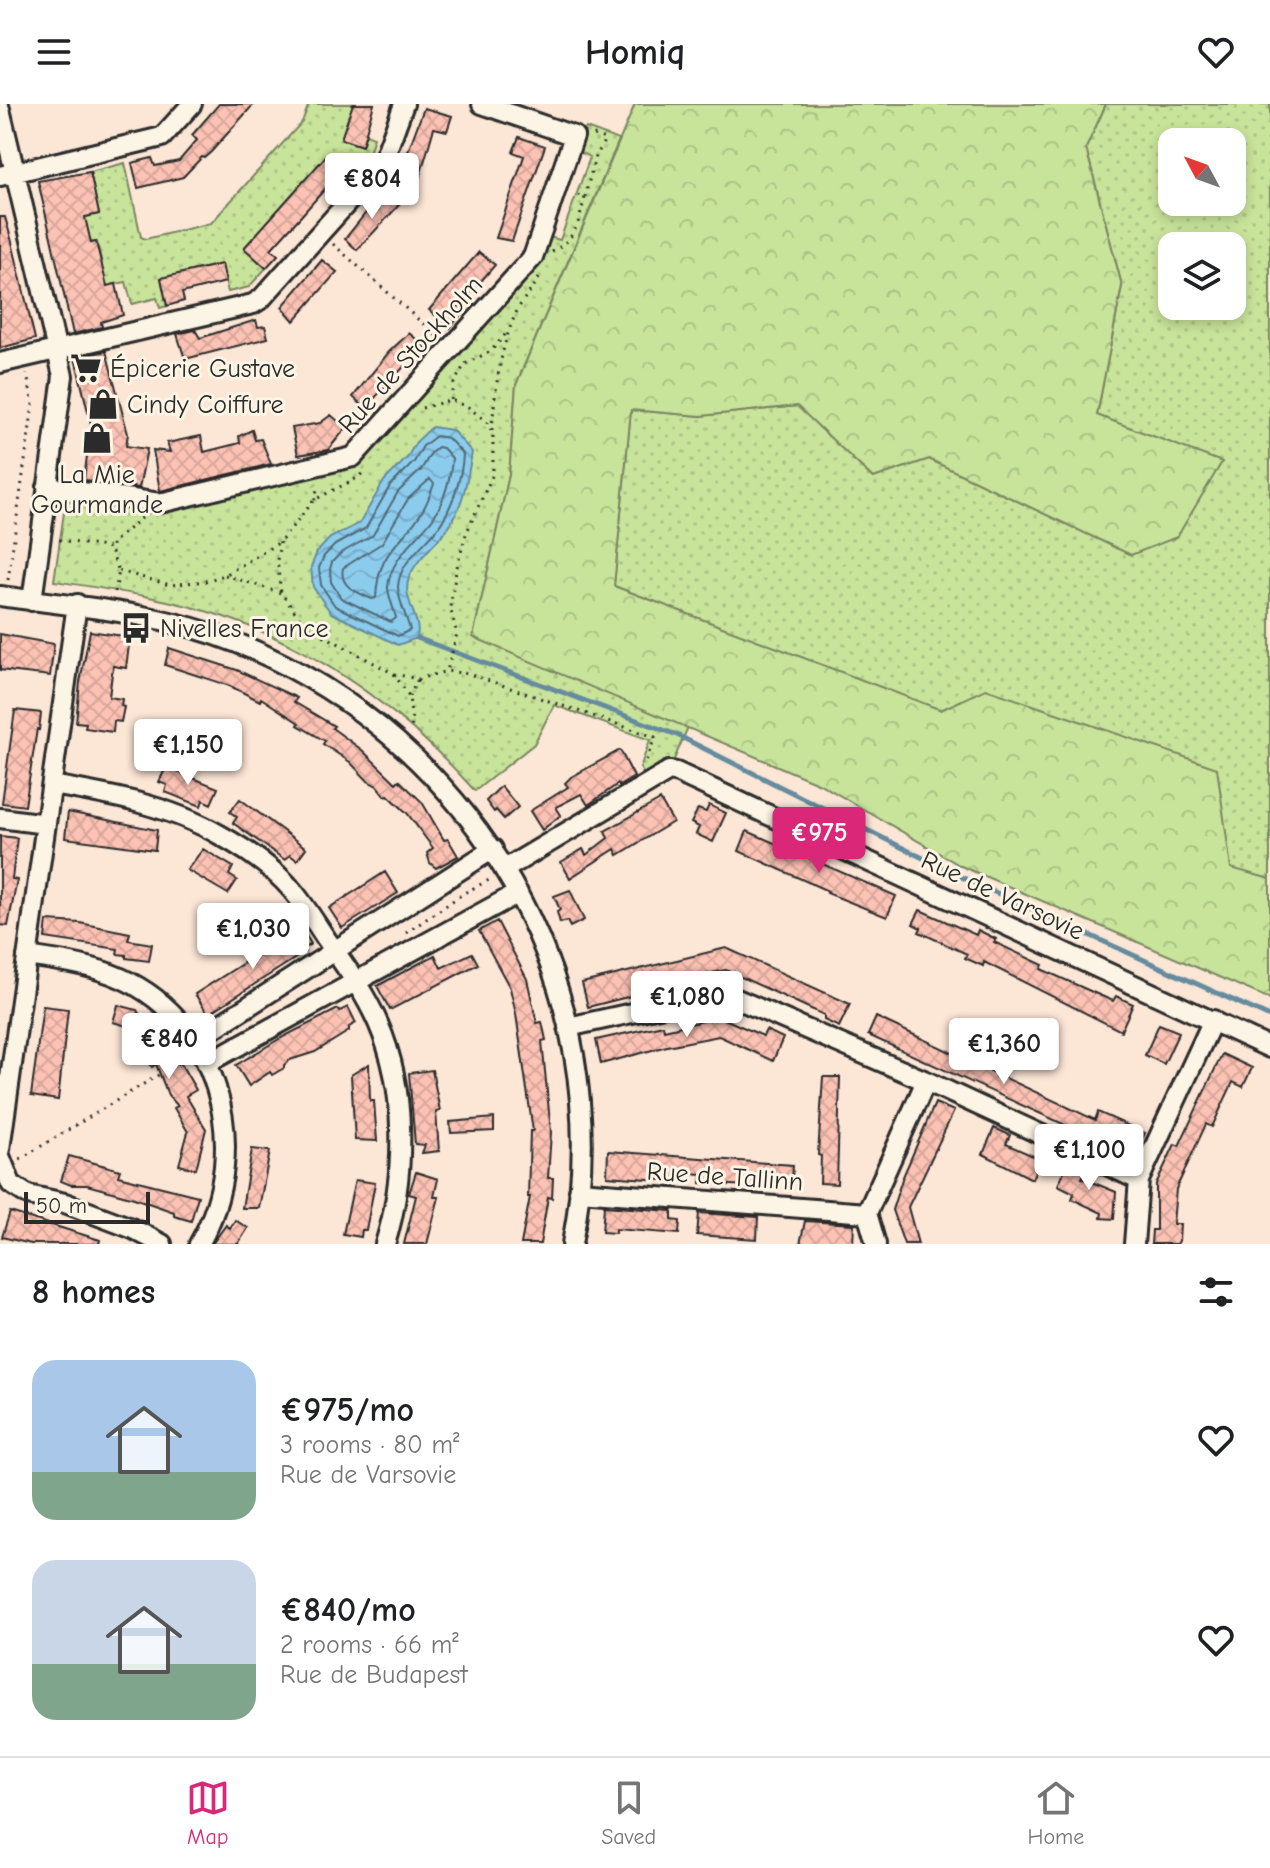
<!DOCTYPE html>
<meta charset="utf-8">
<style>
body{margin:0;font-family:"Comic Neue",sans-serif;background:#f6f6f6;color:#202124;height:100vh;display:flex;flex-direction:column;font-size:30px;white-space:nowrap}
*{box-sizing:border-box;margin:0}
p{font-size:26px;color:#757577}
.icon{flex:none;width:44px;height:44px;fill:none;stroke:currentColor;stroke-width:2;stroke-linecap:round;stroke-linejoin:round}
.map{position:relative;height:1140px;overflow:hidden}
.sheet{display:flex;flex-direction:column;background:#fff;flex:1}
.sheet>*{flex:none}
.needle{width:52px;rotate:311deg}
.buttons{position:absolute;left:1158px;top:24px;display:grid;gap:16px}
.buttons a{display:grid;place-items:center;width:88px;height:88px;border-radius:16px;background:#fff;box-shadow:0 4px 12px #0003;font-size:40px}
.scale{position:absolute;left:24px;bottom:20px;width:126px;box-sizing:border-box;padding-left:8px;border:4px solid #2b2b2b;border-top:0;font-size:22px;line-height:28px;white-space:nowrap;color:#2b2b2b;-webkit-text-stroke:6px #fcf5e5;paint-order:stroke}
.price{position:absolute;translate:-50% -68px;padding:0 18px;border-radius:8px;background:#fff;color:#222;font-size:26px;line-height:52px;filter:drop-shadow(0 2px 4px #0008)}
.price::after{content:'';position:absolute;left:50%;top:48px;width:24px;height:18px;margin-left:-12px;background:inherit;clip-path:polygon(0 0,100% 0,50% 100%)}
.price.on{background:#db2777;color:#fff}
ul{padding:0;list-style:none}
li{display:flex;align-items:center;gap:24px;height:200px;padding:0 32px}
li span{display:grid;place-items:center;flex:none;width:224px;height:160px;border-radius:24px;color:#555}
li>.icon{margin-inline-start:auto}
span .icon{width:96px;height:96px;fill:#fffc;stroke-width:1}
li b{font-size:34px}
h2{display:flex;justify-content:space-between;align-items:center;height:96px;padding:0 32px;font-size:34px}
header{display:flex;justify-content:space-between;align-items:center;height:104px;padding:0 32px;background:#fff;font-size:36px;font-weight:700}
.tabs{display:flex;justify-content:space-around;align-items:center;height:112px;border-top:2px solid #e0e0e0;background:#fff;font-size:22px;color:#757577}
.tabs a{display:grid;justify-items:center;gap:4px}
.tabs .on{color:#db2777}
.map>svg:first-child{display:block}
.green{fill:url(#green-dots);stroke:#7a8762;stroke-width:2;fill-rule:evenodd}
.forest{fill:url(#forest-crowns);stroke:#7a8762;stroke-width:2}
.water{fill:url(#water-waves);stroke:#658b9f;stroke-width:2}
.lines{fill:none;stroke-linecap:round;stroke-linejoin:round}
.shore{stroke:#516b78;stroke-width:2}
.stream{stroke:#658b9f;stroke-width:5}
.building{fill:url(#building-cross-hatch);stroke:#2b2b2b;stroke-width:2}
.minor-casing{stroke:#2b2b2b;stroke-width:24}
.path{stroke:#2b2b2b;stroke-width:3;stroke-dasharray:2 6;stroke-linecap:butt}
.minor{stroke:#fcf5e5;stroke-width:18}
.labels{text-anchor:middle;stroke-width:6;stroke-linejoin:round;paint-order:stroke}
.street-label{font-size:26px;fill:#2b2b2b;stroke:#fcf5e5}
.poi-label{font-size:26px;fill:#2b2b2b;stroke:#fcf5e5;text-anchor:start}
</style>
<header><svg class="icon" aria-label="menu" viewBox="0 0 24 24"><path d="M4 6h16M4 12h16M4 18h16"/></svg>Homiq<svg class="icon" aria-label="heart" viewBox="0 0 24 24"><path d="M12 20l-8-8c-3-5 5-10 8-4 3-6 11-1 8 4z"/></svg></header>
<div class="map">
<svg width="1270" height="1140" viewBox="0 0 1270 1140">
<defs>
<pattern id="green-dots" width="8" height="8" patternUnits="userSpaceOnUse" patternTransform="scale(2)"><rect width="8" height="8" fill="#c8e39a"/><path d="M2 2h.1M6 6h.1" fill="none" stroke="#acc385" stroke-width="1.8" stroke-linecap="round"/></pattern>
<pattern id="forest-crowns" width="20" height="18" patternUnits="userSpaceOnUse" patternTransform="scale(2)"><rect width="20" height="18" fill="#c8e39a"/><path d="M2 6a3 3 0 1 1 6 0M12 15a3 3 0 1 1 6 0" fill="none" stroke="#acc385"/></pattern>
<pattern id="water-waves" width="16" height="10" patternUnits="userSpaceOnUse" patternTransform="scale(2)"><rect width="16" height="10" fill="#8bcbec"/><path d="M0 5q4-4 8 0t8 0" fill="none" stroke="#78aecb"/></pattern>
<pattern id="building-cross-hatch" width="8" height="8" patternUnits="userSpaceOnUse" patternTransform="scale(2)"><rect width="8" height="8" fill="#fcc2b4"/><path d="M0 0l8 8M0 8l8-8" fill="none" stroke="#d8a79b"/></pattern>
</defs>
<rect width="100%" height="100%" fill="#fce6d6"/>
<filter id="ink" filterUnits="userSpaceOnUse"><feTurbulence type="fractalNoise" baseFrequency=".0125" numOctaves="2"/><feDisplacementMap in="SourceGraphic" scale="16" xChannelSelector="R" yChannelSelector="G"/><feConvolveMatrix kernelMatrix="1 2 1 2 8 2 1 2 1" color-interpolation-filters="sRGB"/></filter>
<g filter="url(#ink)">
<!-- green -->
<path class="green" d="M 309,0 L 353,0 L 341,35 L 362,42 L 366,30 L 374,33 L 368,53 L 351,72 L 327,51 L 244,144 L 266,164 L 249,183 L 228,188 L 221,160 L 161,174 L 167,202 L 160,204 L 157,194 L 132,200 L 126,178 L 97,184 L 102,161 L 97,138 L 91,139 L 79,115 L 99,110 L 90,68 L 125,59 L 141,133 L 146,135 L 211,119 L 302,18 Z
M 1106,0 L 1270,0 L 1270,775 L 1231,765 L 986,585 L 941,606 L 614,482 L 631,306 L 701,312 L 798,302 L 873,374 L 929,355 L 1131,451 L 1097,311 L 1122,182 L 1086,44 ZM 1172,38 L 1232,38 L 1232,98 L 1172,98 ZM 1172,142 L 1232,142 L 1232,202 L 1172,202 Z
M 586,24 L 619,36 L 516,281 L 509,371 L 473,533 L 688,623 L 673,658 L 646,674 L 640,664 L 650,636 L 554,601 L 534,640 L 475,687 C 408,612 328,551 233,516 C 176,495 114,486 54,477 L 66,395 L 160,408 L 357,361 L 541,155 L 549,133 L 560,136 L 590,53 L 577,47 Z"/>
<!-- forest -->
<path class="forest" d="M 635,0 L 1106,0 L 1086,44 L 1122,182 L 1097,311 L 1222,358 L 1177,433 L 1131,451 L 929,355 L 873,374 L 797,302 L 701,312 L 631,306 L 614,482 L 941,606 L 986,585 L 1217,664 L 1231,764 L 1270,775 L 1270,895 L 961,762 L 820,680 L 473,533 L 509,371 L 516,281 Z"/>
<!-- water -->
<path class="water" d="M 432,323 L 452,326 L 472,348 C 468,373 463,404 447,425 C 435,441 416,455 409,474 C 401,495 422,514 417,534 L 398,541 L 331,509 L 313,483 L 311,463 L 317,448 L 330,434 L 360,419 L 384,377 L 407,354 L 416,338 Z"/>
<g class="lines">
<!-- shore -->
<path class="shore" d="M 436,332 L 448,334 L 463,350 C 462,372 454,397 443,416 C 431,438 399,455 398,483 C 398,496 407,513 410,526 L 398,532 L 335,502 L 321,481 L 319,464 L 324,452 L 335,441 L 366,424 L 390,382 L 414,358 L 423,342 Z
M 438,343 L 443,344 L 452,354 C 451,373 444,398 433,414 C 417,436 390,454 388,483 C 388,493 394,504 396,514 L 391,518 L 341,494 L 331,478 L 330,465 L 332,458 L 341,449 L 373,431 L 398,388 L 421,366 L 431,349 Z
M 430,375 L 434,380 C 431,388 428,397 424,404 C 404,441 378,442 376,494 L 372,495 C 357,488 339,483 343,464 L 382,439 L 408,395 Z"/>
<!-- stream -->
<path class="stream" d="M 417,534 L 677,631 L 957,771 L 1270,913"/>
</g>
<!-- building -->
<path class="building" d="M 219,0 L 254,0 L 211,48 L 204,54 L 202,53 L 183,73 L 138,84 L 132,59 L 152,54 L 155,62 L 179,57 L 197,36 L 192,31 Z
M 353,0 L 374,0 L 362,42 L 341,35 Z
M 424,4 L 452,12 L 447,27 L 434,24 L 420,72 L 401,66 Z
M 519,33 L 545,42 L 512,137 L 496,134 L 524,52 L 513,48 Z
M 327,51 L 349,71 L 337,84 L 331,78 L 301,112 L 271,145 L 278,151 L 266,164 L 244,144 Z
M 90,68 L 99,110 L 85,113 L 91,139 L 96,138 L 107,182 L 116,180 L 123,211 L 101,218 L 102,223 L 73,230 L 38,77 Z
M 381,90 L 386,90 L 399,101 L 357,146 L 345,135 Z
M 0,113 L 5,113 L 12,138 L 35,235 L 0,244 Z
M 479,148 L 495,161 L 457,205 L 462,209 L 450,224 L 429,206 Z
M 322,156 L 337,168 L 294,217 L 282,203 Z
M 222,160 L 226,178 L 182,189 L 184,197 L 167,202 L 161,174 Z
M 256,216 L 258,223 L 265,222 L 268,234 L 185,255 L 177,230 L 195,226 L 200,234 Z
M 409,229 L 429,246 L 418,259 L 411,255 L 372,297 L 368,296 L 363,302 L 353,293 L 389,248 Z
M 106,247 L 128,330 L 126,342 L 147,345 L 139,384 L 84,376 L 91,320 L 75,254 Z
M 331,311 L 346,324 L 328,346 L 298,351 L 292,324 L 320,319 Z
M 252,326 L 255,336 L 261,335 L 271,360 L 160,387 L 153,346 L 170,348 L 167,339 L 201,332 L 204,348 L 240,339 L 239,332 Z
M 90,527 L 130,533 L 126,564 L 113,562 L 109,593 L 122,595 L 121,602 L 124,603 L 121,618 L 114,617 L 113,628 L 85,624 L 86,619 L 76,618 L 80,578 Z
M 0,530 L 54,540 L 50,572 L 0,566 Z
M 169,544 L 237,566 L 297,594 L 294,598 L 334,622 L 332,624 L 362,646 L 396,679 L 399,676 L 422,698 L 444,736 L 448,735 L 458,752 L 436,764 L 430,759 L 427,749 L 433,744 L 407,709 L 388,691 L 385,692 L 377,682 L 368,677 L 350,658 L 323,640 L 325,637 L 298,621 L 299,619 L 261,594 L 260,597 L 230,582 L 165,561 Z
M 15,606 L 41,609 L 39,626 L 37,625 L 25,702 L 2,699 Z
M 620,646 L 634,673 L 619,682 L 618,680 L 588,701 L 581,690 L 556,703 L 561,711 L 542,726 L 530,707 L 568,683 L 565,679 L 571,673 Z
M 166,663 L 218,684 L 211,700 L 203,696 L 201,702 L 165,688 L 167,681 L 159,678 Z
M 501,682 L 518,703 L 504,715 L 496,706 L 494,708 L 486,697 Z
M 240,695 L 306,744 L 297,756 L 290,751 L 285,756 L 233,719 L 237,713 L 230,708 Z
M 660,696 L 673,718 L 618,751 L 615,745 L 570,774 L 561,758 L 583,745 L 586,751 L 608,734 L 605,727 Z
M 709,701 L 726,709 L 713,738 L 696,730 L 699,723 L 691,719 L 698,705 L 706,708 Z
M 68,708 L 157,726 L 155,746 L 65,734 Z
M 747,727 L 896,792 L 887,813 L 827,789 L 828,787 L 739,747 Z
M 0,732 L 17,734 L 12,775 L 17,776 L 8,822 L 0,821 Z
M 203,745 L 233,763 L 229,771 L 237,776 L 228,790 L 187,766 Z
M 385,768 L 398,789 L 342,824 L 329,804 Z
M 570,786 L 584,816 L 570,823 L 567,817 L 560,819 L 557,808 L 560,806 L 554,792 Z
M 920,806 L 976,831 L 978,826 L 996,835 L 994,838 L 1043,861 L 1041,865 L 1099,891 L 1113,897 L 1116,892 L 1133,900 L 1121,927 L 984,858 L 983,862 L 965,854 L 967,850 L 919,828 L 921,824 L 913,820 Z
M 47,817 L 80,819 L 130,829 L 128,836 L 152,840 L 149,857 L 126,854 L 126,851 L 117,850 L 118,845 L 45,834 Z
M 497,817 L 527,875 L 537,919 L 542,918 L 546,936 L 542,937 L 551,1028 L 548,1074 L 553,1074 L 552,1094 L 548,1093 L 540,1140 L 521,1140 L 530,1093 L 528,1093 L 530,1027 L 533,1027 L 516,910 L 510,884 L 479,827 Z
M 302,825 L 311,840 L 303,845 L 305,848 L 208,910 L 195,890 L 292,828 L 294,830 Z
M 726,844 L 850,900 L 839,923 L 824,916 L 824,911 L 726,866 L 653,881 L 655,886 L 588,903 L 582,879 Z
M 472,849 L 478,860 L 390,906 L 377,882 L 435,851 L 441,864 Z
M 118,901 L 137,906 L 156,940 L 166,934 L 196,986 L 186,992 L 206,1025 L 196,1065 L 179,1061 L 188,1028 L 174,1004 L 178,1002 L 168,991 L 156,960 L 152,963 L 127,922 L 113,918 Z
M 43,902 L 68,905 L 58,996 L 31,992 Z
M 348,903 L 356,919 L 349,923 L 349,927 L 315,948 L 290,956 L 284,961 L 284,964 L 272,971 L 270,968 L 249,982 L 236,961 L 279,935 L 338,905 L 340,907 Z
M 720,913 L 763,932 L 766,926 L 783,934 L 773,957 L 719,932 L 667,942 L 601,960 L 596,936 L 663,921 L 664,926 Z
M 876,913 L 1095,1016 L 1098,1008 L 1145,1029 L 1138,1045 L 1092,1025 L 1086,1038 L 1070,1030 L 1072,1024 L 868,931 Z
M 1159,920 L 1179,928 L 1164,960 L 1145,951 Z
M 1222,950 L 1252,964 L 1243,983 L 1233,978 L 1212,1023 L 1206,1020 L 1176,1085 L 1173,1120 L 1180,1120 L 1179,1137 L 1177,1140 L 1151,1140 L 1152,1126 L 1156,1126 L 1156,1080 L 1175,1040 L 1179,1042 Z
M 369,960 L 370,997 L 374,997 L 377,1037 L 355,1036 L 351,971 Z
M 432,966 L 440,1007 L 436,1008 L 439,1047 L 422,1049 L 425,1041 L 415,1040 L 409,969 Z
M 823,973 L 840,973 L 837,1080 L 820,1079 L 821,1052 L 818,1051 Z
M 935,999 L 954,1007 L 908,1103 L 918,1140 L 904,1140 L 892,1106 L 902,1075 Z
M 494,1014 L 494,1027 L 451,1029 L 450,1018 Z
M 994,1024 L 1010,1031 L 1006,1040 L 1040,1055 L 1032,1075 L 983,1050 Z
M 252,1045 L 270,1047 L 259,1104 L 242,1104 Z
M 608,1047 L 793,1061 L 792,1076 L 762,1074 L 761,1083 L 701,1079 L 702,1070 L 676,1068 L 675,1077 L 607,1072 Z
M 69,1052 L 120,1066 L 118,1072 L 198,1092 L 191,1117 L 174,1112 L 174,1108 L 134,1094 L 87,1081 L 71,1081 L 61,1077 Z
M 1068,1058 L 1086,1067 L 1082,1074 L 1116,1088 L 1114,1115 L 1101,1114 L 1102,1109 L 1072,1095 L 1074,1089 L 1058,1081 Z
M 416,1068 L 438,1075 L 434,1093 L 439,1093 L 427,1140 L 404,1140 L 416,1092 L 409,1090 Z
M 355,1076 L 375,1079 L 366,1126 L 362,1126 L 361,1133 L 343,1130 Z
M 604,1102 L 672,1107 L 672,1116 L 680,1117 L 679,1130 L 615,1125 L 615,1129 L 602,1128 Z
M 10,1108 L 100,1136 L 99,1140 L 31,1140 L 2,1133 Z
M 699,1109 L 758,1113 L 757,1135 L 697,1131 Z
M 235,1116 L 248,1124 L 238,1140 L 212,1140 L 226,1121 L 230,1124 Z
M 805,1117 L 854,1120 L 853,1140 L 800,1140 Z"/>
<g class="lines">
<defs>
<path id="minor" d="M 0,5 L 63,272 L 32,497
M 0,72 L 162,33 L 192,0
M 0,259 L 253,200 L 261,195 L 382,60 L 404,0
M 47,383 L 160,399 L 353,353 L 533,153 L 574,32 L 482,0
M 0,492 C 80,503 161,508 237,539 C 475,635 622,885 572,1140
M 52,681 C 110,691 168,701 220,731 C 245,745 274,764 292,786 C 305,801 316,820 327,836 C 346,863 365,889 378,919 C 407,985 406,1072 385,1140
M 0,714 L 46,720
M 505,765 L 669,667 L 676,668 L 1270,944
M 27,852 C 55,856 84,860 111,870 C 218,910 255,1044 199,1140
M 568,923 L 723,889 L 926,977 L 1139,1076
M 194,937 L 493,745
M 207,959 L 518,789
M 0,1045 L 77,500
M 0,1052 L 11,1080 L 28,1091 L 65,1099 L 131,1124 L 162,1140
M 579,1087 L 867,1109
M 876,1140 L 867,1109 L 926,977
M 1134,1140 L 1139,1076 L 1213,916"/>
</defs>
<!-- minor casing -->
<use href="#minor" class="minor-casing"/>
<!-- path -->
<path class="path" d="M 585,93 L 594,57 L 605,35 L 591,30
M 333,140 L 438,233
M 552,148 C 577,133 578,120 585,93 L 572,90
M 451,296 L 453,281 L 465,260 L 491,247 L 509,226
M 422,304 L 451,296 L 468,303 L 486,317 L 493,331 L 493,370 L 466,430 L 456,467 L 450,503 L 457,530 L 447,567
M 492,326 C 495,286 500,240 519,203 C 525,192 535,183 540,172
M 314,396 L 317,386 L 314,381
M 59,436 L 111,444
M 280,438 L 277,456 L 281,489
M 119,467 L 170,481 L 205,477 L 225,471 L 280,438 L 314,396 L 359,373 L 363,368
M 225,471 L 281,489 L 305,521 L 394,570 L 409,592 L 412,620 L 410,628
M 8,476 L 33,301 L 27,270
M 115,488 L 119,467 L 112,451 L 112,439 L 143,413
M 394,570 L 418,575 L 447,567 L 469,570 L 655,633 L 645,660
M 409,592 L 418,575
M 406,829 L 464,789 L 491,775
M 20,1055 L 185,955"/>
<!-- minor -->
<use href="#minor" class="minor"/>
</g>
</g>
<!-- icons -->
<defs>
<symbol id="supermarket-bare" viewBox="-9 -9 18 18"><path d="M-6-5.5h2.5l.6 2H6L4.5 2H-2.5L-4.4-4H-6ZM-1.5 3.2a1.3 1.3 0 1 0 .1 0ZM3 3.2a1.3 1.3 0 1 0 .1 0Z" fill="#2b2b2b" stroke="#fcf5e5" stroke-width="2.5" paint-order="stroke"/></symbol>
<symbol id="shop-bare" viewBox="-9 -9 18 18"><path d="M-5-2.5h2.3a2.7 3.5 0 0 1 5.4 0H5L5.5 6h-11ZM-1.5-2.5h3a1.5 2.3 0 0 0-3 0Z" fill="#2b2b2b" stroke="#fcf5e5" stroke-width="2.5" paint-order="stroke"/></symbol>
<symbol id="bus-bare" viewBox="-9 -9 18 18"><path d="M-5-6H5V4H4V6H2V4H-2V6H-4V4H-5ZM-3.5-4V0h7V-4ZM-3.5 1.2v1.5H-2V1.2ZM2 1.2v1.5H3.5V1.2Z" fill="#2b2b2b" stroke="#fcf5e5" stroke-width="2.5" paint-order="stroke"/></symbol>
</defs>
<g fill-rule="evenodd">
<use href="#supermarket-bare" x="64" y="242" width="44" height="44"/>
<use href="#shop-bare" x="81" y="278" width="44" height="44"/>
<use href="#shop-bare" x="75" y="312" width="44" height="44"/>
<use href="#bus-bare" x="114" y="502" width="44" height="44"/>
</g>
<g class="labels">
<!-- street labels -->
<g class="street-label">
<text transform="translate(410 250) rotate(-48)" y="9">Rue de Stockholm</text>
<text transform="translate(1003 791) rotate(25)" y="9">Rue de Varsovie</text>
<text transform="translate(725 1072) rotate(4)" y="9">Rue de Tallinn</text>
</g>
<!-- poi labels -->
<g class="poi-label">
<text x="110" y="273">Épicerie Gustave</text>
<text x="127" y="309">Cindy Coiffure</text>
<text x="97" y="379" text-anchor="middle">La Mie<tspan x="97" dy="30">Gourmande</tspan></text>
<text x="160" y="533">Nivelles France</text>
</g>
</g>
</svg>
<div class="buttons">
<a><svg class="needle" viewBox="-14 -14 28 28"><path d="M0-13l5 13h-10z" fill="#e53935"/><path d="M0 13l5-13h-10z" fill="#757577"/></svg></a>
<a><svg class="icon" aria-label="layers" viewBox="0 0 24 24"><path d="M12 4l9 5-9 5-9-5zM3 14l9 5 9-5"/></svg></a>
</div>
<div class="scale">50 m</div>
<b class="price" style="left:372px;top:117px">€804</b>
<b class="price" style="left:188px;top:683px">€1,150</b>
<b class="price on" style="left:819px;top:771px">€975</b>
<b class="price" style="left:253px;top:867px">€1,030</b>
<b class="price" style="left:687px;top:935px">€1,080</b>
<b class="price" style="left:169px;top:977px">€840</b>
<b class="price" style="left:1004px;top:982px">€1,360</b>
<b class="price" style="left:1089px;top:1088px">€1,100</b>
</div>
<section class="sheet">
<h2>8 homes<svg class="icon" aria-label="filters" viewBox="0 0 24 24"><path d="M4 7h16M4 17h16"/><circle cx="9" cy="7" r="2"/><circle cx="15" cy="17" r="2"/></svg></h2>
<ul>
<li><span style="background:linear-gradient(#a9c7e8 70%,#7fa58c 0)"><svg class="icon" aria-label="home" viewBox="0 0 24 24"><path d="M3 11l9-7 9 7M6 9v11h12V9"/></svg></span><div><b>€975/mo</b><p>3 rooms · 80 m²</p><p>Rue de Varsovie</p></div><svg class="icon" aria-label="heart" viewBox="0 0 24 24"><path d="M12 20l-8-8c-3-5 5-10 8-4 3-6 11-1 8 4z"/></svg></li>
<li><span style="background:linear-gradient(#c9d6e8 65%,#7fa58c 0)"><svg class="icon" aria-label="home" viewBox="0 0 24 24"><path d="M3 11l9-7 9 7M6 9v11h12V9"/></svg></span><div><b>€840/mo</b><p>2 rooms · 66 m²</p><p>Rue de Budapest</p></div><svg class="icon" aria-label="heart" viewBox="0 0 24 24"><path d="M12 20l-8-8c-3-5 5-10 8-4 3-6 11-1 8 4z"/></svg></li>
</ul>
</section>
<nav class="tabs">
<a class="on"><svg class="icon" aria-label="map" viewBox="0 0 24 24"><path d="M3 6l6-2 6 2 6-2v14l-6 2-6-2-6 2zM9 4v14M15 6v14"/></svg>Map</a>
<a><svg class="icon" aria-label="saved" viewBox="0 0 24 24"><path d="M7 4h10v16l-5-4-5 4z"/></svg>Saved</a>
<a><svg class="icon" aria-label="home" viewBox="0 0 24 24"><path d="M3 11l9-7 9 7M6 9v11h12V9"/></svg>Home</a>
</nav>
